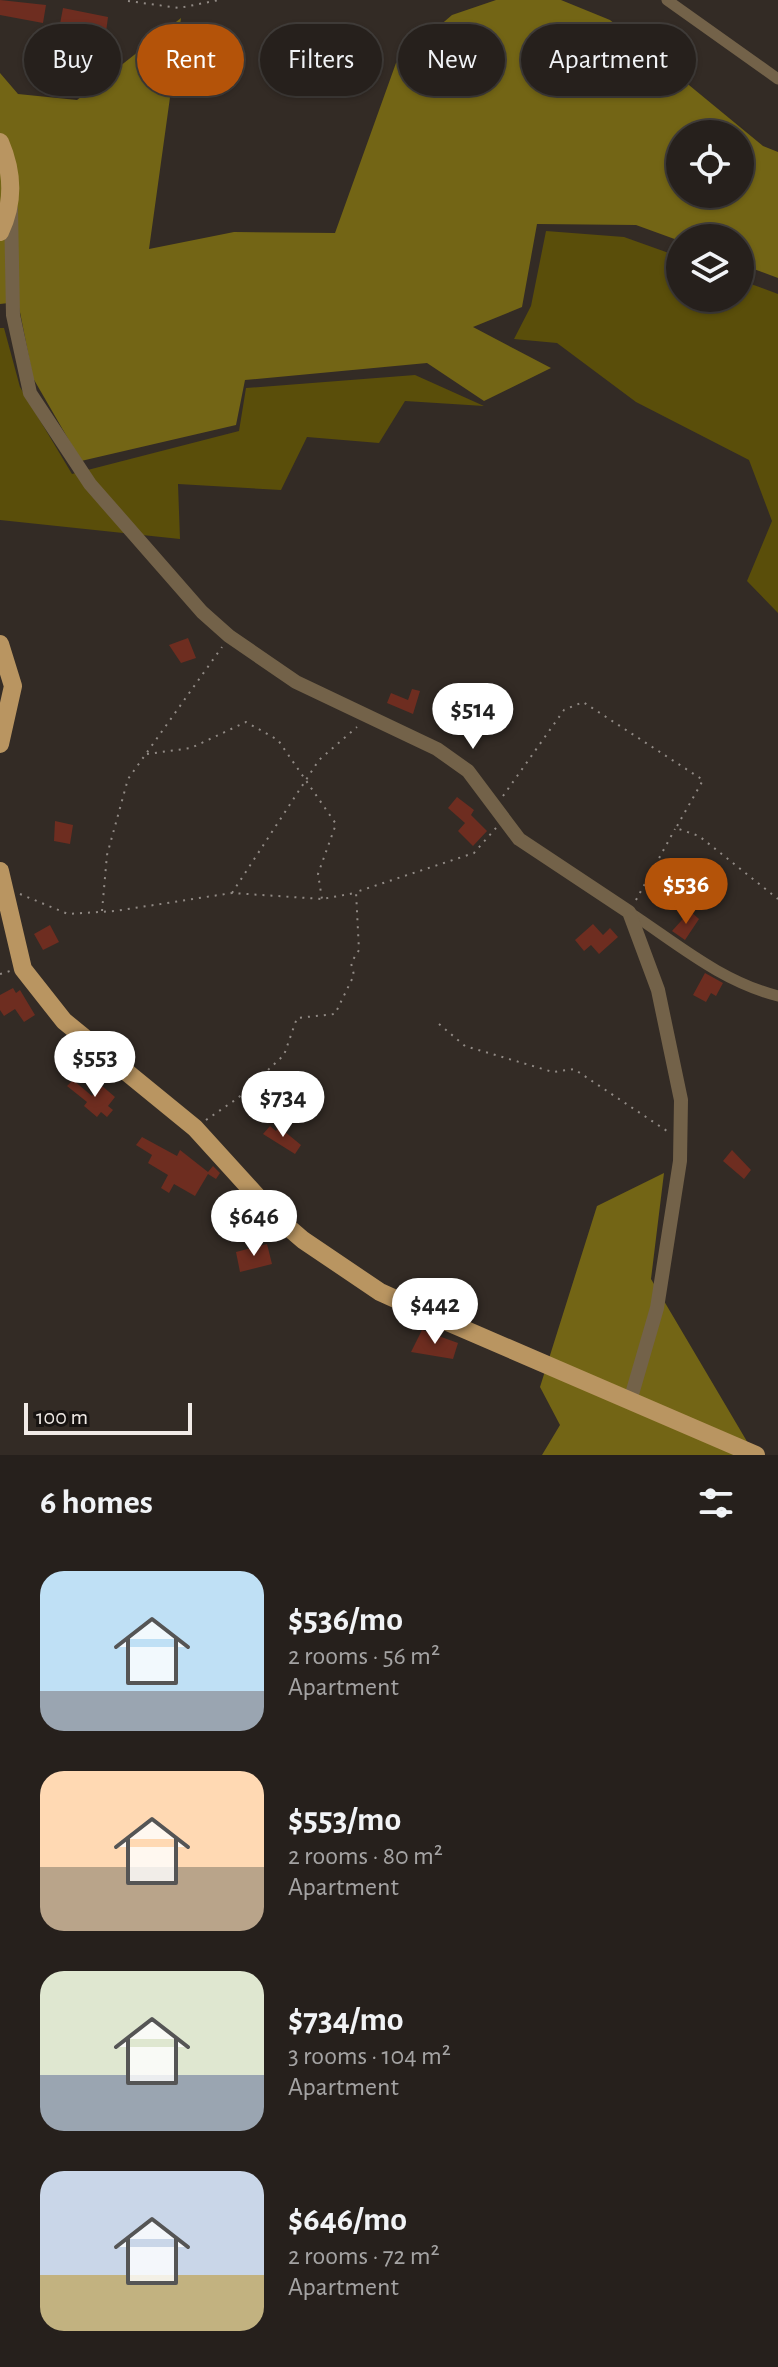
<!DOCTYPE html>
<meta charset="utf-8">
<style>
body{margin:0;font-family:"Alegreya Sans",sans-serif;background:#322d29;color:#f1f3f6;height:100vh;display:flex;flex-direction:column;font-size:30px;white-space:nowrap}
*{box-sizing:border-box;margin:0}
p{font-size:26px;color:#a4a3a3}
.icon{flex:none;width:44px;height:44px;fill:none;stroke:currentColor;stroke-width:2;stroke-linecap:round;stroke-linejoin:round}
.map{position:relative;height:1455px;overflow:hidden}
.sheet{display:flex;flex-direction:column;background:#26201c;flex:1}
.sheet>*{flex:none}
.guide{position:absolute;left:24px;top:24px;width:730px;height:72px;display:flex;gap:16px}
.controls{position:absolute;left:666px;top:120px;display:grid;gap:16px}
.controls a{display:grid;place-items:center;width:88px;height:88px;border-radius:50%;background:#26201c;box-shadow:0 2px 6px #0004,0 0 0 2px #423e3b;font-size:40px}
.scale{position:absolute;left:24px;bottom:20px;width:168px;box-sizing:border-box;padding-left:8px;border:4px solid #f1ebe7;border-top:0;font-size:22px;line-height:28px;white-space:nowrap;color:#f1ebe7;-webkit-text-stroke:6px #181412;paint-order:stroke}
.price{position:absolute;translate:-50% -68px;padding:0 18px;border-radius:28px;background:#fff;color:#222;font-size:26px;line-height:52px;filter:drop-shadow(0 2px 4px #0008)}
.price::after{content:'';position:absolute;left:50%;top:48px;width:24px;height:18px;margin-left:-12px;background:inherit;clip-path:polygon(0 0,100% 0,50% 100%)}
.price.selected{background:#b45309;color:#fff}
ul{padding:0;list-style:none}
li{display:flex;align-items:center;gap:24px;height:200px;padding:0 40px}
li span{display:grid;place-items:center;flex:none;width:224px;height:160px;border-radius:24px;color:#555}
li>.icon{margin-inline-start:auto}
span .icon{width:96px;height:96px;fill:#fffc;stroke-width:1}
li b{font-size:34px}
h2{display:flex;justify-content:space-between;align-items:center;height:96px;padding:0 40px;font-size:34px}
.tag{padding:0 28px;border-radius:36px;background:#26201c;box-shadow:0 2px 6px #0004,0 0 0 2px #423e3b;font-size:28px;line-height:72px}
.tag.selected{background:#b45309;color:#fff}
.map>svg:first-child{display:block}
.green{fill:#5a4e0a}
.forest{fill:#736515;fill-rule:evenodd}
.building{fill:#6e2d20}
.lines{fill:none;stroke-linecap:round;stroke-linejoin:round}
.path{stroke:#918a85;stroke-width:2;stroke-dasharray:2 6;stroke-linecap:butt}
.minor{stroke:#736249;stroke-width:11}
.tertiary{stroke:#736249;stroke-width:14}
.primary{stroke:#b99561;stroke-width:18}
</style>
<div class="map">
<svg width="778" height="1455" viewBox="0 0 778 1455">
<rect width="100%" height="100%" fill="#332b25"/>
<!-- green -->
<path class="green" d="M 546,231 L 624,237 L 680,257 L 680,298 L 740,298 L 740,280 L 778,294 L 778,613 L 747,581 L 772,521 L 749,460 L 636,402 L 557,343 L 514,339 L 531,306 Z
M 0,328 L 4,328 L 20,387 L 72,474 L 239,431 L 246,388 L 415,375 L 484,406 L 405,401 L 379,443 L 307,437 L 281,490 L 178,484 L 180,539 L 0,520 Z"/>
<!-- forest -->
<path class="forest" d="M 496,0 L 561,0 L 610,20 L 763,146 L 778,152 L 778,278 L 740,264 L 740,238 L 680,238 L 680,241 L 636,225 L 537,224 L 522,307 L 473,327 L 551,368 L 484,401 L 427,363 L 245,380 L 236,425 L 81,461 L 33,378 L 18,302 L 0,304 L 0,73 L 18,94 L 77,100 L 181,18 L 149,249 L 234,232 L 335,233 L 396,63 L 452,15 ZM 680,134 L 740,134 L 740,194 L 680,194 Z
M 664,1173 L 651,1279 L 755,1455 L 542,1455 L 560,1425 L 540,1387 L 597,1206 Z"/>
<!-- building -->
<path class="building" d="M 0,0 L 46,5 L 43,23 L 0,15 Z
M 63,8 L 108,17 L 106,32 L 60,24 Z
M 188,638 L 196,658 L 181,663 L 169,645 Z
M 412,689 L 420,691 L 413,714 L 387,703 L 391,693 L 408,700 Z
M 457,797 L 474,810 L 471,815 L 487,831 L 473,846 L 458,831 L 465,823 L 448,808 Z
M 55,821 L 73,825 L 70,844 L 54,841 Z
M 690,911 L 699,919 L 685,940 L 672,931 Z
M 593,924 L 603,935 L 610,928 L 618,937 L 599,954 L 591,945 L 584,951 L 575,940 Z
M 50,925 L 59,942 L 43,950 L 34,934 Z
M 705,973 L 723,983 L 716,996 L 711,993 L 706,1002 L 693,995 Z
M 13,988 L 16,993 L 20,990 L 35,1015 L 24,1022 L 15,1009 L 4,1016 L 0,1010 L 0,995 Z
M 73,1080 L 92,1096 L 101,1085 L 115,1097 L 108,1106 L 113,1110 L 107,1117 L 101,1112 L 97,1117 L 84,1106 L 87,1102 L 67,1086 Z
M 270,1126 L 276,1131 L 279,1127 L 301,1145 L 295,1154 L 263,1134 Z
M 142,1137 L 177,1156 L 180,1150 L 208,1172 L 213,1166 L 220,1173 L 216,1179 L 208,1174 L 195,1196 L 174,1184 L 169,1193 L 161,1188 L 168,1175 L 148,1163 L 152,1155 L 136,1145 Z
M 732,1150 L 751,1170 L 744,1179 L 723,1161 Z
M 267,1244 L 272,1264 L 240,1272 L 236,1252 Z
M 422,1330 L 458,1343 L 453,1359 L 411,1352 Z"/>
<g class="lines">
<!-- path -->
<path class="path" d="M 128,1 L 179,8 L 219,0
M 147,754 L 191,748 L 246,722 L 278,740 L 336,824 L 318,874 L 322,899
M 503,796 L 564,710 L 583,702 L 703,780 L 676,828 L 699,836 L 778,899
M 232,893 L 319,760 L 357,727
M 20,894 L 68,914 L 115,911 L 232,893 L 322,899 L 355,893
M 636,900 L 675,829
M 102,911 L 107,855 L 128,779 L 222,647
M 0,974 L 10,971
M 439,1024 L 465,1046 L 553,1072 L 574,1069 L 667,1131
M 206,1120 L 238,1098 L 284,1055 L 297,1018 L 335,1014 L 354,975 L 351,963 L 359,950 L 356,892 L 474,853 L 496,828"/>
<!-- minor -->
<path class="minor" d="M 667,0 L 778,79
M 629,912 C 678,944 720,981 778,996"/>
<!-- tertiary -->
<path class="tertiary" d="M 11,209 L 13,315 L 30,393 L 90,484 L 202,612 L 229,636 L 296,682 L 437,749 L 468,771 L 519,839 L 629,912 L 658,990 L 681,1100 L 680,1161 L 657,1308 L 630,1401"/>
<!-- primary -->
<path class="primary" d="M 0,142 C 13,172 14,203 0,232
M 0,644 L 13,686 L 0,744
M 0,871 L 23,969 L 64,1021 L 195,1128 L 274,1215 L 303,1240 L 380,1292 L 422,1311 L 756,1455"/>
</g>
</svg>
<div class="controls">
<a><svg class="icon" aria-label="locate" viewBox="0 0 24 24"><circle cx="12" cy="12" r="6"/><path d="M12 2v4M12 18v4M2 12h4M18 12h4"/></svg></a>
<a><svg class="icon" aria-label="layers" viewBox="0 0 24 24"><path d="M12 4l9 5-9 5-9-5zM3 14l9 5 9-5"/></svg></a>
</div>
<div class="scale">100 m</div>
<b class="price" style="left:473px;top:751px">$514</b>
<b class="price selected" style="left:686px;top:926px">$536</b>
<b class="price" style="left:95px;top:1099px">$553</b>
<b class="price" style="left:283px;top:1139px">$734</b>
<b class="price" style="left:254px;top:1258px">$646</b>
<b class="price" style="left:435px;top:1346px">$442</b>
<div class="guide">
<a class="tag">Buy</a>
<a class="tag selected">Rent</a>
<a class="tag">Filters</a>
<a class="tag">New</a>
<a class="tag">Apartment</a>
</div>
</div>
<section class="sheet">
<h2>6 homes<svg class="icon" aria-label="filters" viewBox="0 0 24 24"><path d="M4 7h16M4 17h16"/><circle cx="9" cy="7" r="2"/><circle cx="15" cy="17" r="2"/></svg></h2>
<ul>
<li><span style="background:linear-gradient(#bfe0f5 75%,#9aa5b1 0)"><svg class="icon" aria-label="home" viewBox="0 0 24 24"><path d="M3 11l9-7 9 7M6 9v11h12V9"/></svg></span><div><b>$536/mo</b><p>2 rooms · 56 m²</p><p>Apartment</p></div></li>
<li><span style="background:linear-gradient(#ffd9b3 60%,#b9a48a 0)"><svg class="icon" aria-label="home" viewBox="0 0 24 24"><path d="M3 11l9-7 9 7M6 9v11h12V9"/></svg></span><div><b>$553/mo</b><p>2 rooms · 80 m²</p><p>Apartment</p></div></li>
<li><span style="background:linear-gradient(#dfe7d0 65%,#9aa5b1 0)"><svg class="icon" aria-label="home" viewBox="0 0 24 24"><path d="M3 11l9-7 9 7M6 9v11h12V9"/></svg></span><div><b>$734/mo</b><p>3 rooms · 104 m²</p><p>Apartment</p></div></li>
<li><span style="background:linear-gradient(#c9d6e8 65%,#c2b280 0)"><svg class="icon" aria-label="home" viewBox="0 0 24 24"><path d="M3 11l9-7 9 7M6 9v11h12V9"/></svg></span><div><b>$646/mo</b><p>2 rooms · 72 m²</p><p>Apartment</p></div></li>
</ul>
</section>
